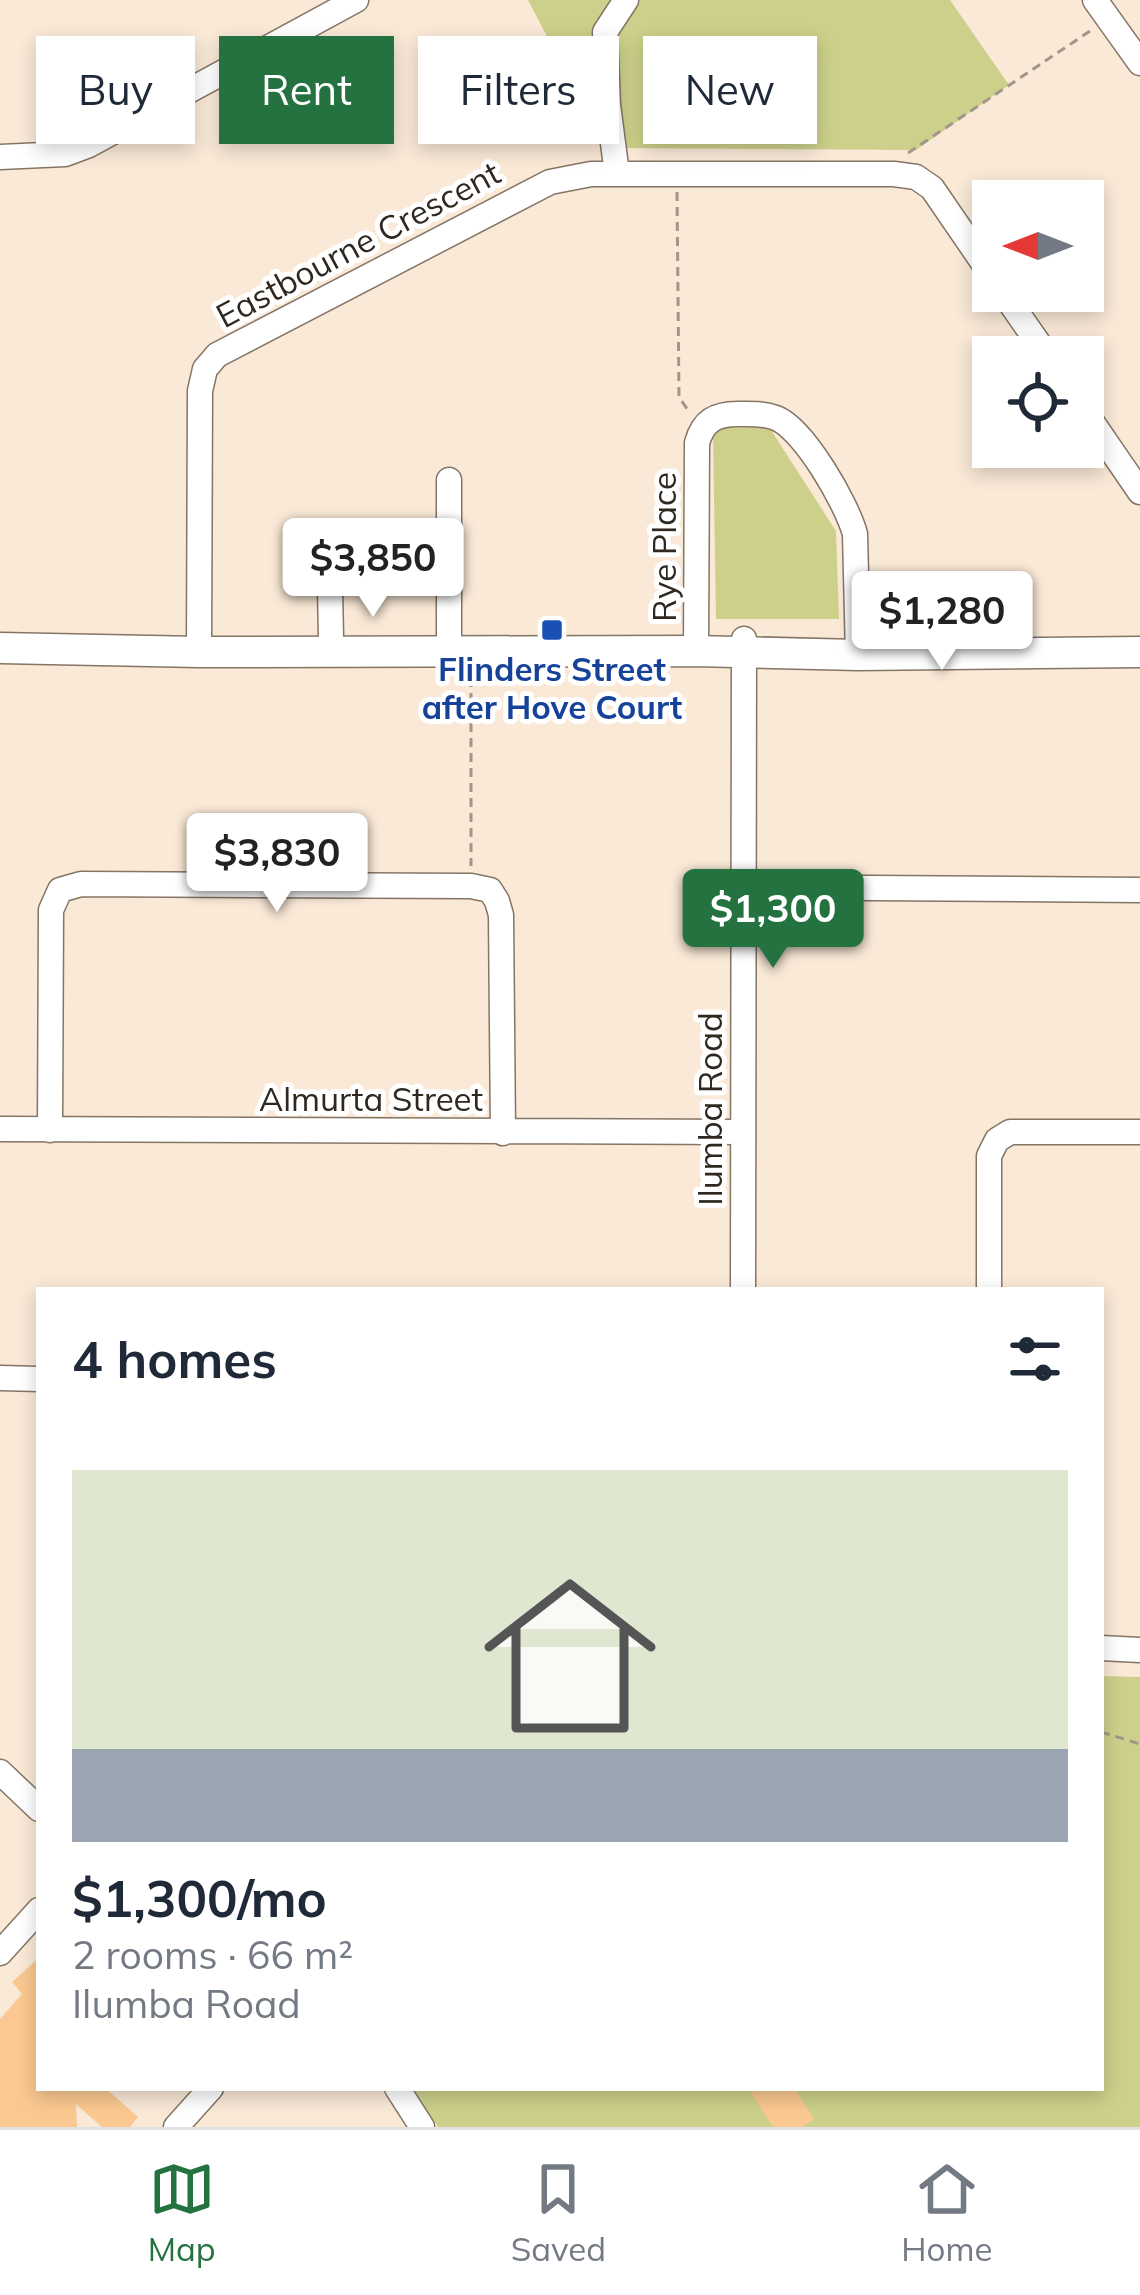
<!DOCTYPE html>
<meta charset="utf-8">
<style>
body{margin:0;font-family:Mulish,sans-serif;background:#f2f2f3;color:#1f2937;height:100vh;display:flex;flex-direction:column;font-size:45px;white-space:nowrap}
*{box-sizing:border-box;margin:0}
p{font-size:39px;color:#747a83}
.icon{flex:none;width:66px;height:66px;fill:none;stroke:currentColor;stroke-width:2;stroke-linecap:round;stroke-linejoin:round}
.map{position:relative;flex:1;overflow:hidden}
.panel{position:absolute;left:36px;top:1287px;width:1068px;height:804px;display:flex;flex-direction:column;background:#fff;border-radius:0px;box-shadow:0 6px 18px #0003}
.panel>*{flex:none}
.top-card{position:absolute;left:36px;top:36px;width:1068px;height:108px;display:flex;gap:24px}
.needle{width:78px;rotate:270deg}
.buttons{position:absolute;left:972px;top:180px;display:grid;gap:24px}
.buttons a{display:grid;place-items:center;width:132px;height:132px;border-radius:0px;background:#fff;box-shadow:0 6px 18px #0003;font-size:60px}
.price{position:absolute;translate:-50% -102px;padding:0 27px;border-radius:12px;background:#fff;color:#222;font-size:39px;line-height:78px;filter:drop-shadow(0 3px 6px #0008)}
.price::after{content:'';position:absolute;left:50%;top:72px;width:36px;height:27px;margin-left:-18px;background:inherit;clip-path:polygon(0 0,100% 0,50% 100%)}
.price.selected{background:#257241;color:#fff}
ul{padding:0;list-style:none}
li{display:grid;align-content:center;gap:24px;height:636px;padding:0 36px}
li+li{border-top:3px solid #e0e1e3}
li span{display:grid;place-items:center;height:372px;border-radius:0px;color:#555}
li>.icon{margin-inline-start:auto}
span .icon{width:216px;height:216px;fill:#fffc;stroke-width:1}
li b{font-size:51px}
h2{display:flex;justify-content:space-between;align-items:center;height:144px;padding:0 36px;font-size:51px}
.tag{padding:0 42px;border-radius:0px;background:#fff;box-shadow:0 6px 18px #0003;font-size:42px;line-height:108px}
.tag.selected{background:#257241;color:#fff}
.menu{display:flex;justify-content:space-around;align-items:center;height:168px;border-top:3px solid #e0e1e3;background:#fff;font-size:33px;color:#747a83}
.menu a{display:grid;justify-items:center;gap:6px}
.menu .selected{color:#257241}
.map>svg:first-child{display:block}
.green{fill:#ccd08a}
.building{fill:#fac890}
.lines{fill:none;stroke-linecap:round;stroke-linejoin:round}
.minor-casing{stroke:#847565;stroke-width:27}
.major-casing{stroke:#847565;stroke-width:33}
.path{stroke:#a39689;stroke-width:3;stroke-dasharray:9 6;stroke-linecap:butt}
.minor{stroke:#fff;stroke-width:24}
.major{stroke:#fff;stroke-width:30}
.transit-dot{fill:#1a4fb4;stroke:#fff;stroke-width:4.5}
.labels{text-anchor:middle;stroke-width:10;stroke-linejoin:round;paint-order:stroke}
.street-label{font-size:33px;fill:#2e2821;stroke:#fff}
.transit-label{font-size:33px;font-weight:bold;fill:#164399;stroke:#fff}
</style>
<div class="map">
<svg width="1140" height="2127" viewBox="0 0 1140 2127">
<rect width="100%" height="100%" fill="#fae9d7"/>
<!-- green -->
<path class="green" d="M 528,0 L 950,0 L 1009,85 L 916,150 L 605,148 Z
M 769,427 L 836,531 L 839,619 L 716,619 L 713,435 L 718,428 Z
M 1101,1676 L 1140,1677 L 1140,2127 L 438,2127 L 411,2088 L 1101,2088 Z"/>
<!-- building -->
<path class="building" d="M 39,1958 L 39,2088 L 105,2088 L 138,2117 L 130,2127 L 102,2127 L 76,2104 L 77,2127 L 0,2127 L 0,2019 L 22,1994 L 12,1982 Z
M 748,2088 L 794,2088 L 814,2119 L 802,2127 L 773,2127 Z"/>
<g class="lines">
<defs>
<path id="minor" d="M 1095,0 L 1140,63
M 0,157 L 65,154 L 89,145 L 356,0
M 617,174 L 608,105 L 605,32 L 626,0
M 1002,291 L 1048,357
M 1083,409 L 1140,492
M 449,480 L 449,653
M 329,540 L 331,638
M 696,651 L 697,443 C 703,421 715,414 738,414 C 751,414 764,413 776,418 C 804,429 847,504 855,534 L 858,655
M 199,652 L 200,391 L 205,369 L 217,355 L 550,182 L 591,174 L 894,174 L 916,177 L 932,188 L 993,277
M 743,887 L 1140,890
M 0,1129 L 743,1132
M 50,1130 L 51,910 L 60,890 L 81,884 L 471,886 L 490,890 L 497,901 L 501,915 L 503,1133
M 743,1290 L 744,639
M 989,1290 L 989,1156 L 997,1140 L 1010,1132 L 1140,1132
M 0,1378 L 39,1379
M 1101,1648 L 1140,1650
M 0,1772 L 39,1809
M 0,1953 L 39,1910
M 397,2088 L 422,2127
M 176,2127 L 211,2088"/>
<path id="major" d="M 0,648 L 199,652 L 696,651 L 858,655 L 1140,652"/>
</defs>
<!-- minor casing -->
<use href="#minor" class="minor-casing"/>
<!-- major casing -->
<use href="#major" class="major-casing"/>
<!-- path -->
<path class="path" d="M 908,153 L 1090,31
M 677,192 L 679,397 L 690,413
M 471,678 L 471,866
M 1101,1732 L 1140,1744"/>
<!-- minor -->
<use href="#minor" class="minor"/>
<!-- major -->
<use href="#major" class="major"/>
</g>
<!-- markers -->
<rect class="transit-dot" x="540" y="618" width="24" height="24" rx="6"/>
<g class="labels">
<!-- street labels -->
<g class="street-label">
<text transform="translate(358 244) rotate(-28)" y="12">Eastbourne Crescent</text>
<text transform="translate(664 547) rotate(-90)" y="12">Rye Place</text>
<text x="371" y="1111">Almurta Street</text>
<text transform="translate(710 1109) rotate(-90)" y="12">Ilumba Road</text>
</g>
<!-- transit labels -->
<g class="transit-label">
<text x="552" y="681">Flinders Street<tspan x="552" dy="38">after Hove Court</tspan></text>
</g>
</g>
</svg>
<div class="buttons">
<a><svg class="needle" viewBox="-14 -14 28 28"><path d="M0-13l5 13h-10z" fill="#e53935"/><path d="M0 13l5-13h-10z" fill="#747a83"/></svg></a>
<a><svg class="icon" aria-label="locate" viewBox="0 0 24 24"><circle cx="12" cy="12" r="6"/><path d="M12 2v4M12 18v4M2 12h4M18 12h4"/></svg></a>
</div>
<b class="price" style="left:373px;top:620px">$3,850</b>
<b class="price" style="left:942px;top:673px">$1,280</b>
<b class="price" style="left:277px;top:915px">$3,830</b>
<b class="price selected" style="left:773px;top:971px">$1,300</b>
<div class="top-card">
<a class="tag">Buy</a>
<a class="tag selected">Rent</a>
<a class="tag">Filters</a>
<a class="tag">New</a>
</div>
<section class="panel">
<h2>4 homes<svg class="icon" aria-label="filters" viewBox="0 0 24 24"><path d="M4 7h16M4 17h16"/><circle cx="9" cy="7" r="2"/><circle cx="15" cy="17" r="2"/></svg></h2>
<ul>
<li><span style="background:linear-gradient(#dfe7d0 75%,#9aa5b1 0)"><svg class="icon" aria-label="home" viewBox="0 0 24 24"><path d="M3 11l9-7 9 7M6 9v11h12V9"/></svg></span><div><b>$1,300/mo</b><p>2 rooms · 66 m²</p><p>Ilumba Road</p></div></li>
</ul>
</section>
</div>
<nav class="menu">
<a class="selected"><svg class="icon" aria-label="map" viewBox="0 0 24 24"><path d="M3 6l6-2 6 2 6-2v14l-6 2-6-2-6 2zM9 4v14M15 6v14"/></svg>Map</a>
<a><svg class="icon" aria-label="saved" viewBox="0 0 24 24"><path d="M7 4h10v16l-5-4-5 4z"/></svg>Saved</a>
<a><svg class="icon" aria-label="home" viewBox="0 0 24 24"><path d="M3 11l9-7 9 7M6 9v11h12V9"/></svg>Home</a>
</nav>
